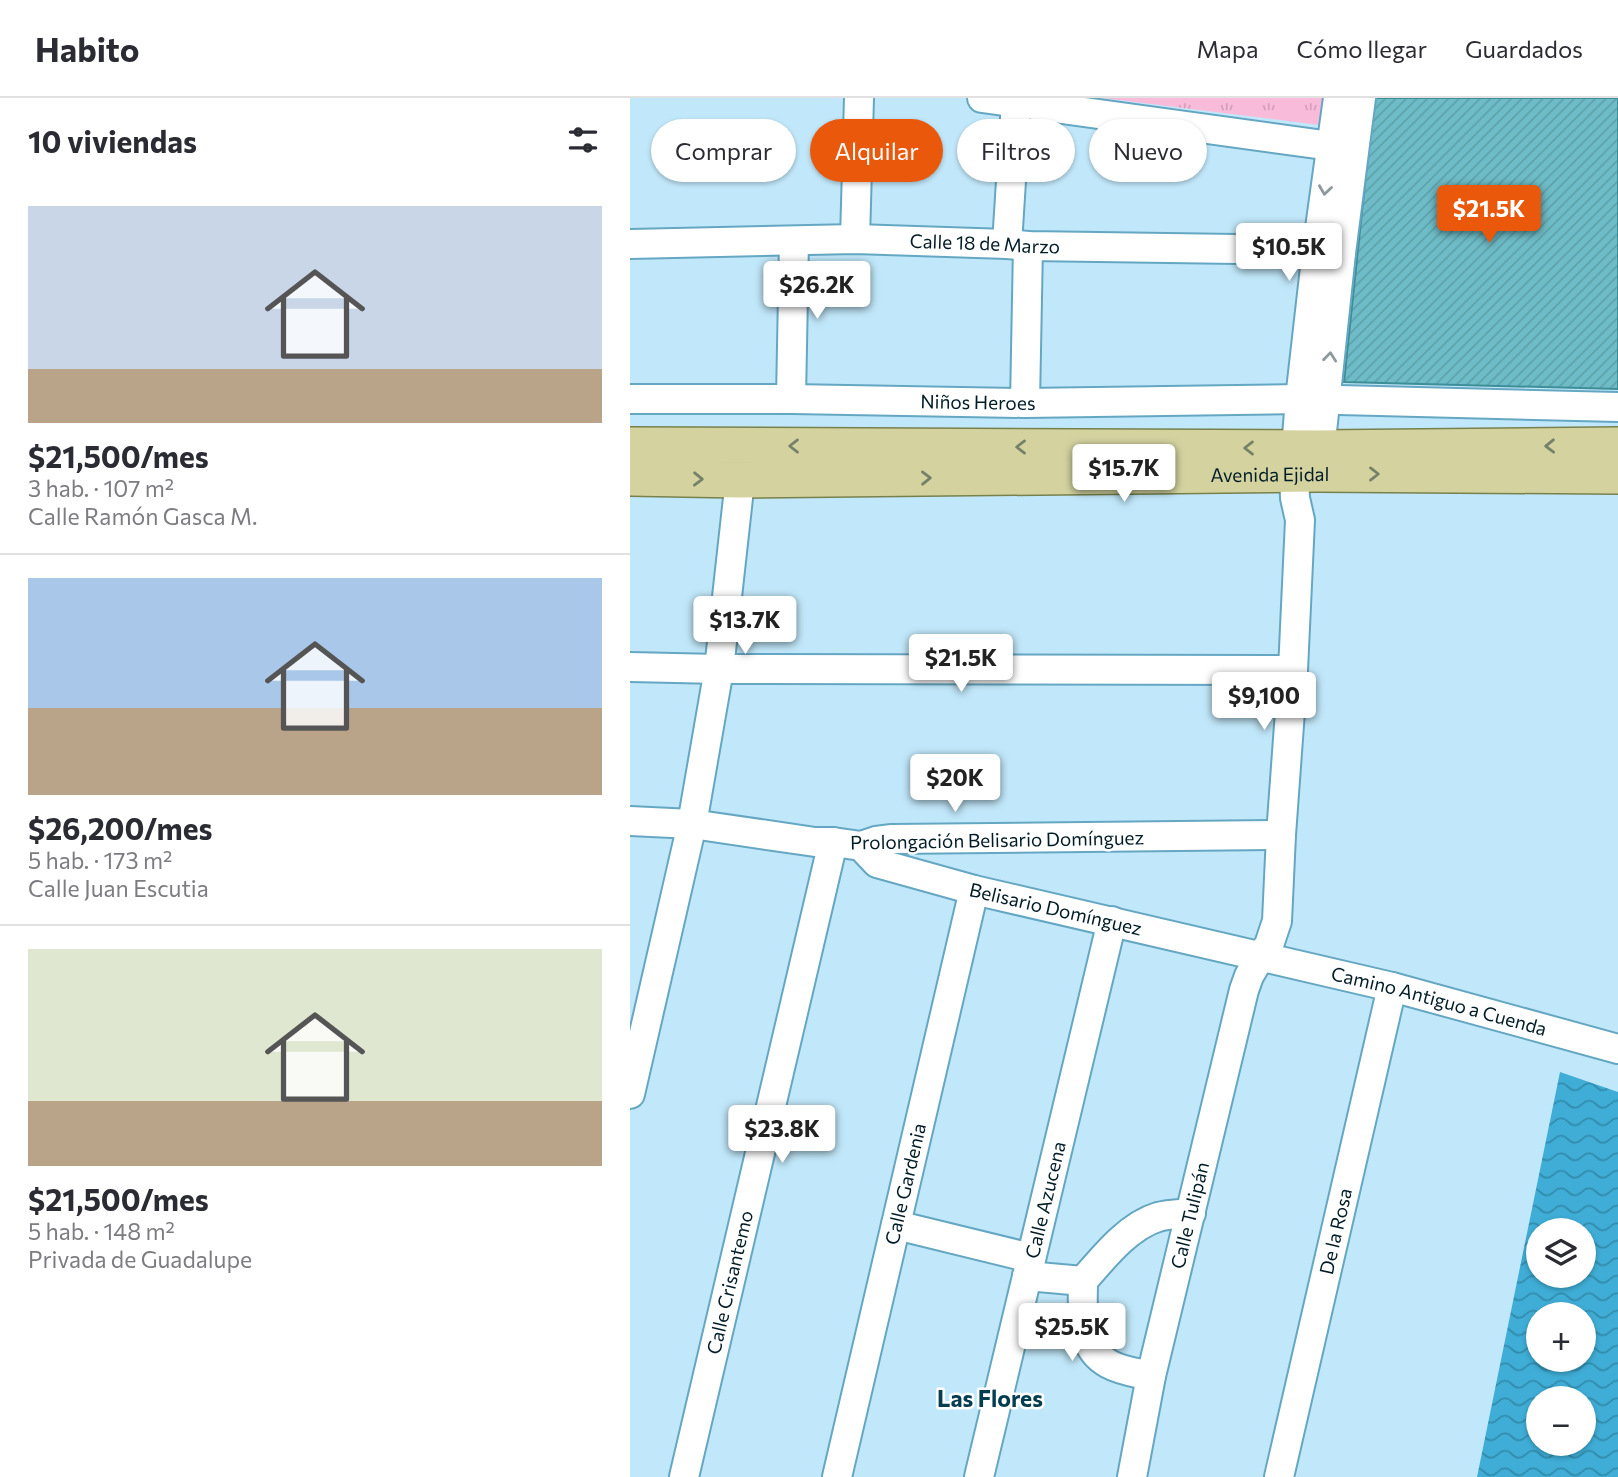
<!DOCTYPE html>
<html lang="es">
<meta charset="utf-8">
<style>
body{margin:0;font-family:Commissioner,sans-serif;background:#f7f7f7;color:#2b2b33;height:100vh;display:flex;flex-direction:column;font-size:26px;white-space:nowrap}
*{box-sizing:border-box;margin:0}
p{font-size:23px;color:#7c7c81}
.icon{flex:none;width:38px;height:38px;fill:none;stroke:currentColor;stroke-width:2;stroke-linecap:round;stroke-linejoin:round}
.map{position:relative;flex:1;overflow:hidden}
.sheet{display:flex;flex-direction:column;background:#fff;width:630px}
.sheet>*{flex:none}
.hud{position:absolute;left:21px;top:21px;width:665px;height:63px;display:flex;gap:14px}
.controls{position:absolute;left:896px;top:1120px;display:grid;gap:14px}
.controls a{display:grid;place-items:center;width:70px;height:70px;border-radius:50%;background:#fff;box-shadow:0 2px 5px #0004;font-size:35px}
.price{position:absolute;translate:-50% -60px;padding:0 16px;border-radius:7px;background:#fff;color:#222;font-size:23px;line-height:46px;filter:drop-shadow(0 2px 4px #0008)}
.price::after{content:'';position:absolute;left:50%;top:42px;width:21px;height:16px;margin-left:-10px;background:inherit;clip-path:polygon(0 0,100% 0,50% 100%)}
.price.selected{background:#ea580c;color:#fff}
ul{padding:0;list-style:none}
li{display:grid;align-content:center;gap:14px;height:371px;padding:0 28px}
li+li{border-top:2px solid #e1e1e2}
li span{display:grid;place-items:center;height:217px;border-radius:0px;color:#555}
li>.icon{margin-inline-start:auto}
span .icon{width:126px;height:126px;fill:#fffc;stroke-width:1}
li b{font-size:30px}
h2{display:flex;justify-content:space-between;align-items:center;height:84px;padding:0 28px;font-size:30px}
.tag{padding:0 24px;border-radius:32px;background:#fff;box-shadow:0 2px 5px #0004;font-size:24px;line-height:63px}
.tag.selected{background:#ea580c;color:#fff}
header{display:flex;align-items:center;gap:42px;box-sizing:border-box;height:98px;padding:0 35px;background:#fff;border-bottom:2px solid #e1e1e2}
header strong{font-size:33px}
nav{display:flex;gap:38px;margin-inline-start:auto;font-size:24px}
main{display:flex;flex:1;min-height:0}
.map>svg:first-child{display:block}
.park{fill:url(#park-tufts)}
.water{fill:url(#water-waves);fill-rule:evenodd}
.building{fill:url(#building-hatch);stroke:#3e8e98;stroke-width:2}
.lines{fill:none;stroke-linecap:round;stroke-linejoin:round}
.minor-casing{stroke:#65a7c2;stroke-width:32}
.major-casing{stroke:#78804c;stroke-width:38}
.minor{stroke:#fff;stroke-width:28}
.major{stroke:#d4d3a0;stroke-width:35}
.oneway{stroke:#8d999d}
.oneway2{stroke:#758169}
.labels{text-anchor:middle;stroke-width:5;stroke-linejoin:round;paint-order:stroke}
.street-label{font-size:19px;fill:#011c26;stroke:#fff}
.quarter-label{font-size:23px;font-weight:bold;fill:#053d50;stroke:#fff}
</style>
<header>
<strong>Habito</strong>
<nav><a>Mapa</a><a>Cómo llegar</a><a>Guardados</a></nav>
</header>
<main>
<section class="sheet">
<h2>10 viviendas<svg class="icon" aria-label="filters" viewBox="0 0 24 24"><path d="M4 7h16M4 17h16"/><circle cx="9" cy="7" r="2"/><circle cx="15" cy="17" r="2"/></svg></h2>
<ul>
<li><span style="background:linear-gradient(#c9d6e8 75%,#b9a48a 0)"><svg class="icon" aria-label="home" viewBox="0 0 24 24"><path d="M3 11l9-7 9 7M6 9v11h12V9"/></svg></span><div><b>$21,500/mes</b><p>3 hab. · 107 m²</p><p>Calle Ramón Gasca M.</p></div></li>
<li><span style="background:linear-gradient(#a9c7e8 60%,#b9a48a 0)"><svg class="icon" aria-label="home" viewBox="0 0 24 24"><path d="M3 11l9-7 9 7M6 9v11h12V9"/></svg></span><div><b>$26,200/mes</b><p>5 hab. · 173 m²</p><p>Calle Juan Escutia</p></div></li>
<li><span style="background:linear-gradient(#dfe7d0 70%,#b9a48a 0)"><svg class="icon" aria-label="home" viewBox="0 0 24 24"><path d="M3 11l9-7 9 7M6 9v11h12V9"/></svg></span><div><b>$21,500/mes</b><p>5 hab. · 148 m²</p><p>Privada de Guadalupe</p></div></li>
</ul>
</section>
<div class="map">
<svg width="988" height="1379" viewBox="0 0 988 1379">
<defs>
<pattern id="park-tufts" width="24" height="20" patternUnits="userSpaceOnUse" patternTransform="scale(1.75)"><rect width="24" height="20" fill="#f9bbda"/><path d="M3 7l-1-3M5 7V3M7 7l1-3M15 17l-1-3M17 17v-4M19 17l1-3" fill="none" stroke="#d4a0bb"/></pattern>
<pattern id="water-waves" width="16" height="10" patternUnits="userSpaceOnUse" patternTransform="scale(1.75)"><rect width="16" height="10" fill="#3fadd6"/><path d="M0 5q4-4 8 0t8 0" fill="none" stroke="#328cad"/></pattern>
<pattern id="building-hatch" width="6" height="6" patternUnits="userSpaceOnUse" patternTransform="scale(1.75)"><rect width="6" height="6" fill="#6ebcc7"/><path d="M-1 1l2-2M0 6l6-6M5 7l2-2" fill="none" stroke="#5ea1ab"/></pattern>
</defs>
<rect width="100%" height="100%" fill="#c1e8fa"/>
<!-- park -->
<path class="park" d="M 472,0 L 702,0 L 698,28 Z"/>
<!-- water -->
<path class="water" d="M 930,974 L 988,994 L 988,1379 L 847,1379 ZM 908,1132 L 954,1132 L 954,1178 L 908,1178 ZM 908,1216 L 954,1216 L 954,1262 L 908,1262 ZM 908,1300 L 954,1300 L 954,1346 L 908,1346 Z"/>
<!-- building -->
<path class="building" d="M 744,0 L 988,0 L 988,291 L 714,284 Z"/>
<g class="lines">
<defs>
<g id="minor">
<path d="M 352,0 L 701,48 L 719,55"/>
<path d="M 225,141 L 229,0"/>
<path id="s1" d="M 0,146 L 225,141 L 377,146 L 398,148 L 687,152 L 711,155"/>
<path d="M 377,146 L 386,4"/>
<path id="s2" d="M 0,301 L 161,301 L 395,305 L 670,301 L 988,309"/>
<path d="M 161,301 L 164,143"/>
<path d="M 395,305 L 398,148"/>
<path d="M 688,371 L 711,155 L 731,0"/>
<path d="M 0,569 L 89,571 L 663,572"/>
<path d="M 0,723 L 62,726 L 185,744 L 203,744 L 231,748 L 246,743 L 262,741 L 651,737"/>
<path id="s3" d="M 231,748 L 247,765 L 344,792 L 762,889 L 988,951"/>
<path d="M 0,996 L 62,726 L 89,571 L 110,382"/>
<path d="M 266,1127 L 401,1160"/>
<path d="M 397,1178 L 453,1183"/>
<path d="M 521,1278 C 508,1275 491,1273 479,1266 C 448,1250 453,1212 453,1183 C 473,1160 498,1128 528,1119 C 539,1116 550,1116 561,1115"/>
<path id="s4" d="M 54,1379 L 203,744"/>
<path id="s5" d="M 207,1379 L 344,792"/>
<path id="s6" d="M 349,1379 L 482,823"/>
<path id="s7" d="M 502,1379 L 521,1278 L 614,892 L 619,878 L 630,859 L 639,847 L 647,823 L 651,737 L 663,572 L 670,422 L 665,400 L 664,376 L 670,301 L 687,152 L 708,0"/>
<path id="s8" d="M 649,1379 L 762,889"/>
</g>
<g id="major">
<path d="M 0,347 L 689,350 L 988,347"/>
<path id="s9" d="M 0,380 L 110,382 L 688,376 L 988,378"/>
</g>
</defs>
<!-- minor casing -->
<use href="#minor" class="minor-casing"/>
<!-- major casing -->
<use href="#major" class="major-casing"/>
<!-- minor -->
<use href="#minor" class="minor"/>
<!-- major -->
<use href="#major" class="major"/>
</g>
<!-- one-way arrows -->
<defs><path id="oneway-chevron" d="M-2-3.5L2.5 0L-2 3.5" fill="none" stroke-width="1.6" stroke-linecap="round" stroke-linejoin="round" transform="scale(1.75)"/></defs>
<g class="oneway">
<use href="#oneway-chevron" transform="translate(695 92) rotate(98)"/>
<use href="#oneway-chevron" transform="translate(700 259) rotate(-84)"/>
</g>
<g class="oneway2">
<use href="#oneway-chevron" transform="translate(164 348) rotate(-180)"/>
<use href="#oneway-chevron" transform="translate(920 348) rotate(179)"/>
<use href="#oneway-chevron" transform="translate(391 349) rotate(-180)"/>
<use href="#oneway-chevron" transform="translate(619 350) rotate(-180)"/>
<use href="#oneway-chevron" transform="translate(744 376)"/>
<use href="#oneway-chevron" transform="translate(296 380) rotate(-1)"/>
<use href="#oneway-chevron" transform="translate(68 381) rotate(1)"/>
</g>
<g class="labels">
<!-- street labels -->
<g class="street-label">
<text dy="7" stroke="none"><textPath href="#s1" startOffset="355">Calle 18 de Marzo</textPath></text>
<text dy="7" stroke="none"><textPath href="#s2" startOffset="348">Niños Heroes</textPath></text>
<text dy="7" stroke="none"><textPath href="#s9" startOffset="640">Avenida Ejidal</textPath></text>
<text transform="translate(367 742) rotate(-1)" y="7">Prolongación Belisario Domínguez</text>
<text dy="7" stroke="none"><textPath href="#s3" startOffset="208">Belisario Domínguez</textPath></text>
<text dy="7" stroke="none"><textPath href="#s3" startOffset="602">Camino Antiguo a Cuenda</textPath></text>
<text dy="7" stroke="none"><textPath href="#s5" startOffset="301">Calle Gardenia</textPath></text>
<text dy="7" stroke="none"><textPath href="#s6" startOffset="285">Calle Azucena</textPath></text>
<text dy="7" stroke="none"><textPath href="#s7" startOffset="268">Calle Tulipán</textPath></text>
<text dy="7" stroke="none"><textPath href="#s8" startOffset="252">De la Rosa</textPath></text>
<text dy="7" stroke="none"><textPath href="#s4" startOffset="200">Calle Crisantemo</textPath></text>
</g>
<!-- quarter labels -->
<g class="quarter-label">
<text x="360" y="1309">Las Flores</text>
</g>
</g>
</svg>
<div class="controls">
<a><svg class="icon" aria-label="layers" viewBox="0 0 24 24"><path d="M12 4l9 5-9 5-9-5zM3 14l9 5 9-5"/></svg></a>
<a>+</a>
<a>−</a>
</div>
<b class="price selected" style="left:859px;top:147px">$21.5K</b>
<b class="price" style="left:659px;top:185px">$10.5K</b>
<b class="price" style="left:187px;top:223px">$26.2K</b>
<b class="price" style="left:494px;top:406px">$15.7K</b>
<b class="price" style="left:115px;top:558px">$13.7K</b>
<b class="price" style="left:331px;top:596px">$21.5K</b>
<b class="price" style="left:634px;top:634px">$9,100</b>
<b class="price" style="left:325px;top:716px">$20K</b>
<b class="price" style="left:152px;top:1067px">$23.8K</b>
<b class="price" style="left:442px;top:1265px">$25.5K</b>
<div class="hud">
<a class="tag">Comprar</a>
<a class="tag selected">Alquilar</a>
<a class="tag">Filtros</a>
<a class="tag">Nuevo</a>
</div>
</div>
</main>
